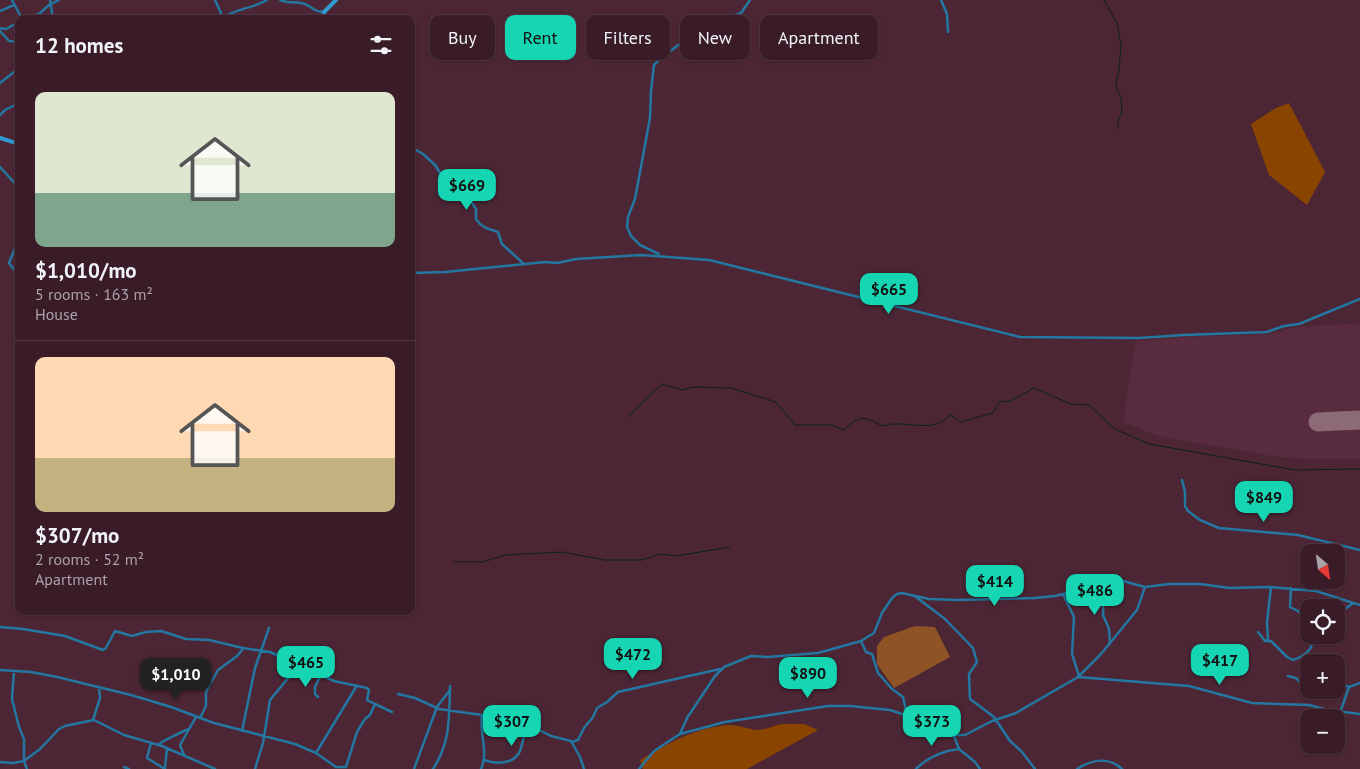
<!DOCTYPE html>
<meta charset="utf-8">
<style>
body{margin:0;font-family:"PT Sans",sans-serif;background:#402530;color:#f1f3f6;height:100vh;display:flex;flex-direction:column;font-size:19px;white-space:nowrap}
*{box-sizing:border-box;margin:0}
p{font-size:16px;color:#aba1a8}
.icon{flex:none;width:28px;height:28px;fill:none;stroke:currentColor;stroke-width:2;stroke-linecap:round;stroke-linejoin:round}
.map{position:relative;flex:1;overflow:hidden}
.sheet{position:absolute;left:15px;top:15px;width:400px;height:600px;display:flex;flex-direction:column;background:#391c28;border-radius:10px;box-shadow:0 1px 4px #0004,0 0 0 1px #533a45}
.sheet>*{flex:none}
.hud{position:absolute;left:430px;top:15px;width:475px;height:45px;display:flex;gap:10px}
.needle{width:32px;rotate:151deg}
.buttons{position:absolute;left:1300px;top:544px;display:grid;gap:10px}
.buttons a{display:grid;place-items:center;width:45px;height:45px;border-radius:10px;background:#391c28;box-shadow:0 1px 4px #0004,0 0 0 1px #533a45;font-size:25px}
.price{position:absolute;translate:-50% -42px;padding:0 11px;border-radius:10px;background:#16d5b3;color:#111;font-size:16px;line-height:32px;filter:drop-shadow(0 1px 2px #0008)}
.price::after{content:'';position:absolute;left:50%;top:30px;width:15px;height:11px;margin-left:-8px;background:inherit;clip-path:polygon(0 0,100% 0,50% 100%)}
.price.on{background:#222;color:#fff}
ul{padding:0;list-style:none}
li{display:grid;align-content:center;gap:10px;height:265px;padding:0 20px}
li+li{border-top:1px solid #533a45}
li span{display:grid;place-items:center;height:155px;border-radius:10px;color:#555}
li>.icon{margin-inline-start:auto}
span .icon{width:90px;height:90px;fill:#fffc;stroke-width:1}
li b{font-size:21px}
h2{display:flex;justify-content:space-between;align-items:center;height:60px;padding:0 20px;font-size:21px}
.pill{padding:0 18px;border-radius:10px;background:#391c28;box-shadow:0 1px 4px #0004,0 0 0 1px #533a45;font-size:18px;line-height:45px}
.pill.on{background:#16d5b3;color:#111}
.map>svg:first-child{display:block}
.built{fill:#592b3e}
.green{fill:#894500}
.forest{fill:#8f5426}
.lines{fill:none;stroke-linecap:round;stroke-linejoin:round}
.stream{stroke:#09221c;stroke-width:1}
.runway{stroke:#8c6b77;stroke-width:19}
.street{stroke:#2377a1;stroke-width:2.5}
.secondary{stroke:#2f9acf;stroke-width:4}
</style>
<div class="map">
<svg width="1360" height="769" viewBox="0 0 1360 769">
<rect width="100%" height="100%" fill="#4c2635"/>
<!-- built -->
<path class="built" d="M 1360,323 L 1360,459 L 1312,459 L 1278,457 L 1159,436 L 1123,422 L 1135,341 L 1185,337 L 1268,334 L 1297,327 Z"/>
<!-- green -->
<path class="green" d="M 1289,103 L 1325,172 L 1307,205 L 1269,175 L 1251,124 L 1276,108 Z
M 783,724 L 804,724 L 818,730 L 747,769 L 643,769 L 640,760 C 669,743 696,727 730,725 C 739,725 748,729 757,730 C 765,730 775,725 783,724 Z"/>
<!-- forest -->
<path class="forest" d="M 915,626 L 935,627 L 950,657 L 894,688 L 877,664 L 877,646 L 884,637 Z"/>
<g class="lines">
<!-- stream -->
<path class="stream" d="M 1104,0 L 1117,23 L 1121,45 L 1119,70 L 1116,82 L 1117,89 L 1121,97 L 1122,112 L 1118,121 L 1118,129
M 629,416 L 662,384 L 682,390 L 693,387 L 731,388 L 776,402 L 795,425 L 832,425 L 844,430 C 860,415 864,416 882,426 C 900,420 919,429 937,424 C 942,422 947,418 951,415 L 960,422 L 993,413 L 999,402 L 1010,401 L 1034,388 L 1071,404 L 1089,405 L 1115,429 L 1149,444 L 1295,470 L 1360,469
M 454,562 L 483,562 L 505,555 L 562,552 L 605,560 L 642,560 L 660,554 L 676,556 L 730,547"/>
<!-- runway -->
<path class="runway" d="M 1318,422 L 1360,420"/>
<!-- street -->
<path class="street" d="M 12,0 L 22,19
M 50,0 L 53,19
M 215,0 L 221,13 L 217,19
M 280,0 C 288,4 293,1 301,3 C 311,4 314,14 325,11
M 941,0 L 947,14 L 948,32
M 0,11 L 14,5
M 26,19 L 39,14 L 49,5 L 59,0
M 221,19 C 236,8 252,9 267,0
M 0,28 L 6,29 L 19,22
M 0,31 L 9,41 L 19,42
M 0,83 L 19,68
M 0,115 L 5,110 L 19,103
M 411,147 L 423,154 L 435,165 L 444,179 L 472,203 L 476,209 L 476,219 L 480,224 L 486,228 L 498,232 L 502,244 L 524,264
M 0,167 L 19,188
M 19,238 L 9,263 L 19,276
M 659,254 L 640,245 L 631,236 L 627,227 L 628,217 L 635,199 L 650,118 L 651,91 L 654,65 L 660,59 L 681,43 L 706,32 L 729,17 L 741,13 L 750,0
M 411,273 L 445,272 L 545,262 L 557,263 L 576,259 L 641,255 L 709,260 L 1020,337 L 1139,338 L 1184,335 L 1267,332 L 1284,326 L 1299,324 L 1360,299
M 1182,480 L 1185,492 L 1185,506 L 1188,511 L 1200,520 L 1219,528 L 1298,535 L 1360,550
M 1104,588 L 1103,615 L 1109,629 L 1110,643
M 1291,588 L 1290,607 L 1298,611 L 1309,626
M 1063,594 L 1074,617 L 1072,654 L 1079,676
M 916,597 L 945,619 L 973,648 L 977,662 L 969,674 L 970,699 L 994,717 L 1010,741 L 1022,752 L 1035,769
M 1336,616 L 1353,603
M 0,627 L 23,629 L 65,636 L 103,650 L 106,648 L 115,631 L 132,636 L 146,632 L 161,631 L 186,639 L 209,640 L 243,648 L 270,652 L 334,681 L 367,688 L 369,690 L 367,700 L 375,704 L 370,715 L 365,719 L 357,732 L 346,767 L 336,767
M 1258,632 L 1265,641 L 1268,640 L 1267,622 L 1271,587
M 861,641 L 866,652 L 872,654 L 878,673 L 892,689 L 903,697 L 907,715
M 1266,641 L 1271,641 L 1287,657 L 1293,660 C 1305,656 1315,649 1312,635
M 0,670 L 31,672 L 57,677 L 131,695 L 171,707 L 214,723 L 295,744 L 316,753 L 336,767
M 14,671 L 12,699 L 19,727 L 24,739 L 24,761 L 27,769
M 1288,676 L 1296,678 L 1301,684 L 1309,686
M 1078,677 L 1189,686 L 1252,703 L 1309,705 L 1328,710 L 1360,714
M 1336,682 L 1349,687 L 1360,683
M 398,694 L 415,698 L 439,709 L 489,716 L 516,718 L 551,736 L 571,741 L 580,757 L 584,769
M 318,697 L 315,694 L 315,687 L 321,675
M 375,704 L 392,712
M 1341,710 L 1349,687
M 200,718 L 206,706 L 206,692 L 209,686 L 218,670 L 237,656 L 243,649
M 93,720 L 100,698 L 99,687
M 242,731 L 255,668 L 269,628
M 680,734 L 687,718 L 715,676 L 724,667 L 751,656 L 768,657 L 818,653 L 861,641 L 874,633 L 882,613 L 892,598 L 897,594 L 902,593 L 929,599 L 957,600 L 1035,598 L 1055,596 L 1080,590 L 1097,590 L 1104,588 L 1119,580 L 1145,587 L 1169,584 L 1200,584 L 1230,588 L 1270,587 L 1316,591 L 1360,605
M 954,736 L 959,749 L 975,762 L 980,769
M 572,742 L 578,740 L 584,728 L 593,717 L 597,708 L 607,702 L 618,692 L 720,669
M 151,743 L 147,758 L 165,769
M 158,745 C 160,742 184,731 189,729
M 316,753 L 356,687
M 184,755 L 180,745 L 196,717
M 484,760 C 495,764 514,765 520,751 C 523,742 524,733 529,724
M 0,762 L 13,763 L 24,761 L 40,749 L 59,729 L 65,726 L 94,720 L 124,735 L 162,746 L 215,769
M 124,767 L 129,769
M 165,768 L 167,748
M 255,769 L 263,743 L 270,700 L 299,665
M 414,769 L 437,707 L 450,690
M 433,769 C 451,742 449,716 450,686
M 481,769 C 489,751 479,734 482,715
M 639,769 L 654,751 L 680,734 L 725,722 L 828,706 L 850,706 L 890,710 L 932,724 L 951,735 L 965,735 L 992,721 L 1016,713 L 1078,677 L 1101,654 L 1137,610 L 1145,587
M 916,769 C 928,757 943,751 959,749
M 1077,769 C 1091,760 1108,756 1122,769"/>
<!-- secondary -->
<path class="secondary" d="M 321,19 L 325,11 L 336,0
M 0,138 L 19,144"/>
</g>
</svg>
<div class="buttons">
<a><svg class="needle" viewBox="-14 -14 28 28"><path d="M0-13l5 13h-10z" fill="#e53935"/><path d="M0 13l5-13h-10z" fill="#aba1a8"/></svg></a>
<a><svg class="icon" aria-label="locate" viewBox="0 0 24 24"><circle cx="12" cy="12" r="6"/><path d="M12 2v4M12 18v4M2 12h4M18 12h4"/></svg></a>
<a>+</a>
<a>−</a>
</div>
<b class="price" style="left:467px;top:211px">$669</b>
<b class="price" style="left:889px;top:315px">$665</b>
<b class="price" style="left:1264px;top:523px">$849</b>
<b class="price" style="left:995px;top:607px">$414</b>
<b class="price" style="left:1095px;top:616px">$486</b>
<b class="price" style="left:633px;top:680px">$472</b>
<b class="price" style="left:1220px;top:686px">$417</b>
<b class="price" style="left:306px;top:688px">$465</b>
<b class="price" style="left:808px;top:699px">$890</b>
<b class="price on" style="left:176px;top:700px">$1,010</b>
<b class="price" style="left:512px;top:747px">$307</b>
<b class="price" style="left:932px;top:747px">$373</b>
<div class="hud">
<a class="pill">Buy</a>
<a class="pill on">Rent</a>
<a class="pill">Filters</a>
<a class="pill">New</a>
<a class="pill">Apartment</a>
</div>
<section class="sheet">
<h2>12 homes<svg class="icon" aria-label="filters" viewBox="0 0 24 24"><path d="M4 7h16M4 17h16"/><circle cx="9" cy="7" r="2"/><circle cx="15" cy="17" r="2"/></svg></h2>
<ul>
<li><span style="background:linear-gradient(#dfe7d0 65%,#7fa58c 0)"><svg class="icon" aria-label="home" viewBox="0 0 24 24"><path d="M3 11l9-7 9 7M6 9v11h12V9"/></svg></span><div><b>$1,010/mo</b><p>5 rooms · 163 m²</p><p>House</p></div></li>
<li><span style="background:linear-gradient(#ffd9b3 65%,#c2b280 0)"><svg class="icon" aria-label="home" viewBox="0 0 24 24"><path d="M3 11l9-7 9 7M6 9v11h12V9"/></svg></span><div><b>$307/mo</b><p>2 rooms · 52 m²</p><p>Apartment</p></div></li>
</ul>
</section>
</div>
